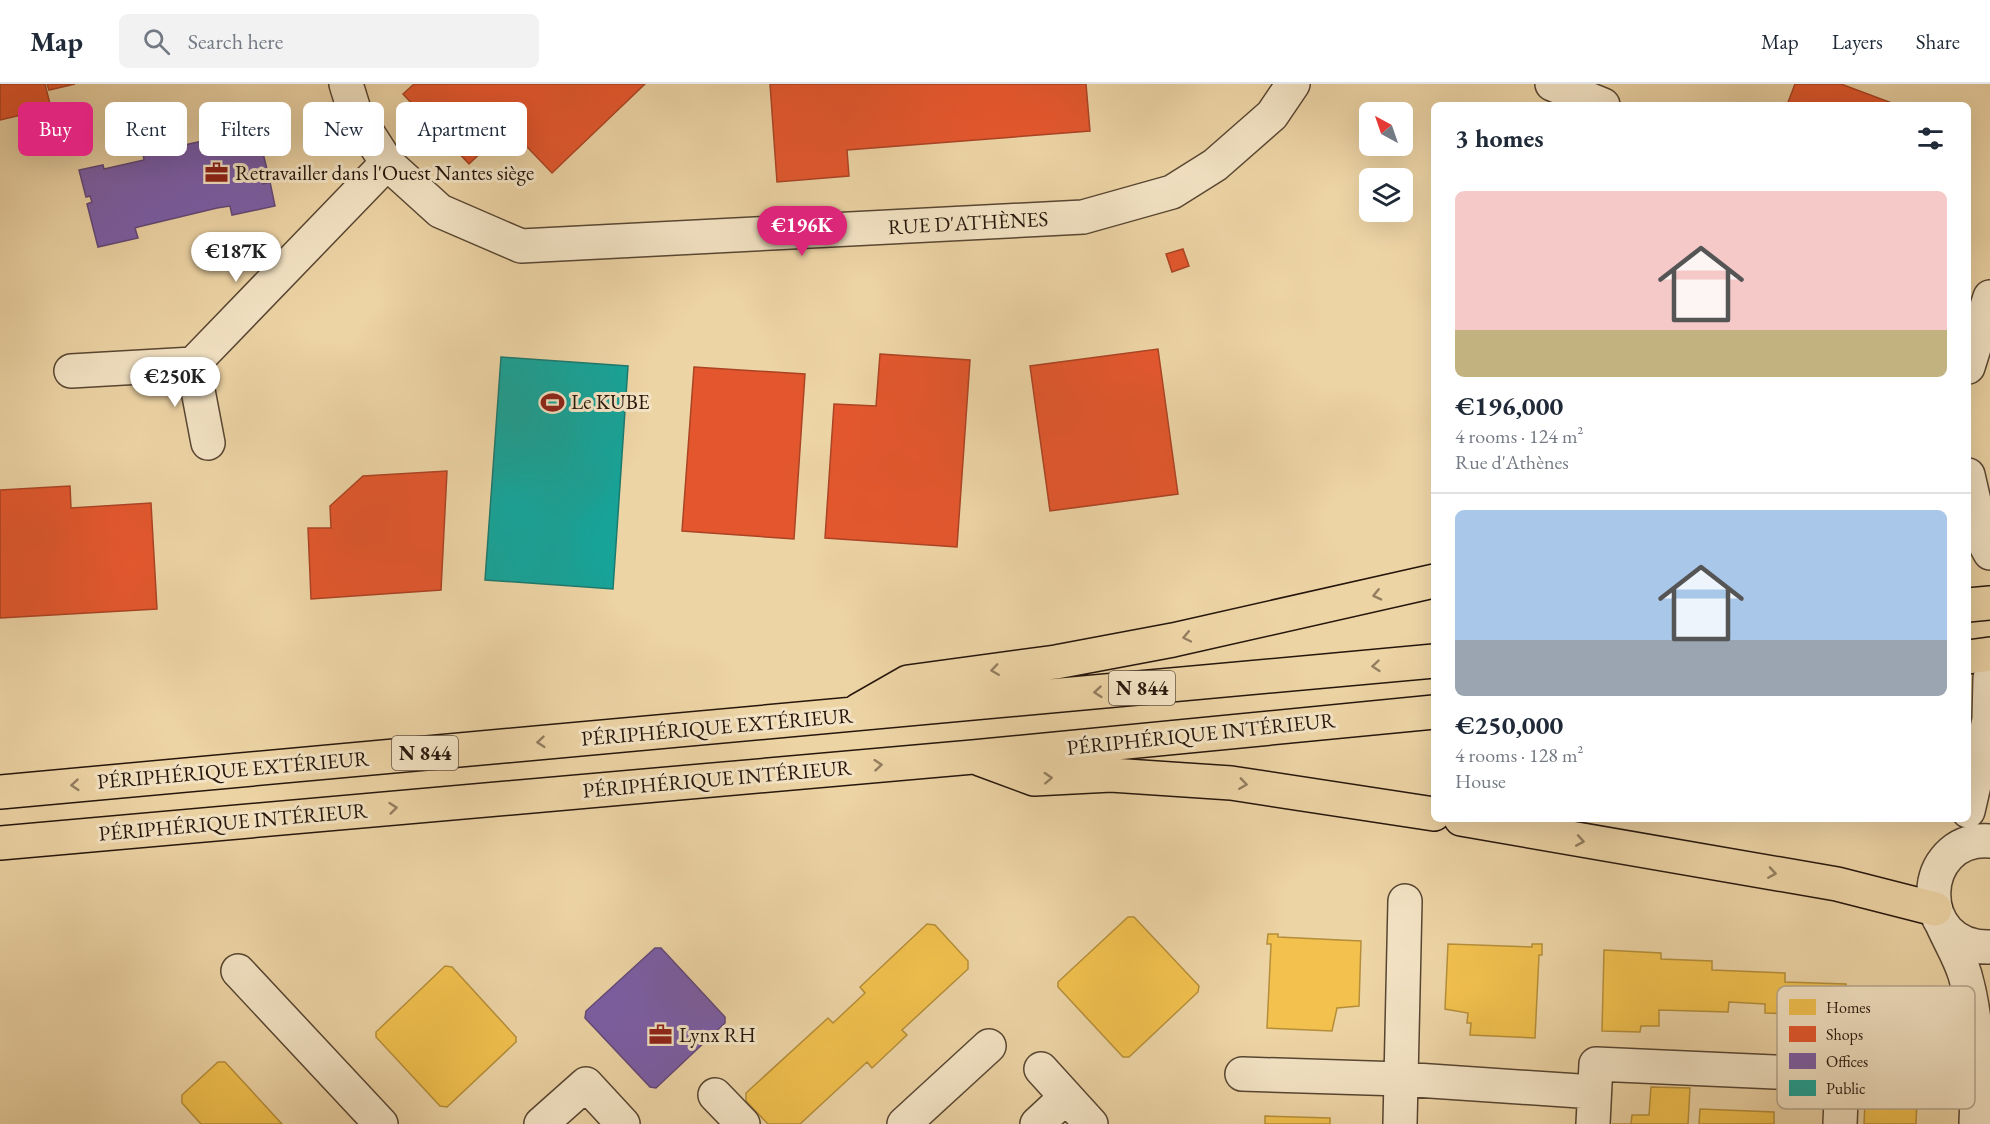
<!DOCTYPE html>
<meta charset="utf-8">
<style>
body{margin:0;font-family:"EB Garamond",serif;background:#f2f2f3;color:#1f2937;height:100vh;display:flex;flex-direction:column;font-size:22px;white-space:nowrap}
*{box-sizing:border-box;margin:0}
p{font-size:20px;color:#747a83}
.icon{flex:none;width:33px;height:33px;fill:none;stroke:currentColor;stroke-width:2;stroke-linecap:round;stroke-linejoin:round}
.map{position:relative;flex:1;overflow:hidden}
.sheet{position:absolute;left:1431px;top:18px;width:540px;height:720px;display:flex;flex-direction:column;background:#fff;border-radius:9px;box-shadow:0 6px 24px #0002}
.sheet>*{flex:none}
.hud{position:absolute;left:18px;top:18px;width:570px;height:54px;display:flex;gap:12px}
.needle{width:39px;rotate:320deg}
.controls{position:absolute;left:1359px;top:18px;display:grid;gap:12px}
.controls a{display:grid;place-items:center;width:54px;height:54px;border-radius:9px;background:#fff;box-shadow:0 6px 24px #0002;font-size:30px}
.price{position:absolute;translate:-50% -51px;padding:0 14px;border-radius:21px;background:#fff;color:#222;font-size:20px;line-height:39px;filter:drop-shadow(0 2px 3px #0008)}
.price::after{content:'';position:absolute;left:50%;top:36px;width:18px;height:14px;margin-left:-9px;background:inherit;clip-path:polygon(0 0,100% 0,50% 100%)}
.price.on{background:#db2777;color:#fff}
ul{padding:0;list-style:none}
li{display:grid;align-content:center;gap:12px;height:318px;padding:0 24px}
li+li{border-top:2px solid #e0e1e3}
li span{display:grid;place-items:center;height:186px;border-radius:9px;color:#555}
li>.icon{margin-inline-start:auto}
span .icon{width:108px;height:108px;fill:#fffc;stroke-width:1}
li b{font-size:26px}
h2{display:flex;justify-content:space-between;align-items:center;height:72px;padding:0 24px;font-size:26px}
.pill{padding:0 21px;border-radius:9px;background:#fff;box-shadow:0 6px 24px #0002;font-size:21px;line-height:54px}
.pill.on{background:#db2777;color:#fff}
header{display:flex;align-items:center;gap:36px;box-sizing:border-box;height:84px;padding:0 30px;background:#fff;border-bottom:2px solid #e0e1e3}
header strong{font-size:28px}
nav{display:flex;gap:33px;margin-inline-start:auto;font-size:21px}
.search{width:420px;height:54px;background:#f2f2f3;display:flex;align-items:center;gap:15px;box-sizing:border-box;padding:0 21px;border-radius:9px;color:#747a83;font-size:22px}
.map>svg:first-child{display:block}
.homes{fill:#f2c14e;stroke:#b58e3a;stroke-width:1.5}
.shops{fill:#e4572e;stroke:#ab4424;stroke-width:1.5}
.offices{fill:#7b5ea7;stroke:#624878;stroke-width:1.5}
.public{fill:#17a398;stroke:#1c796e;stroke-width:1.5}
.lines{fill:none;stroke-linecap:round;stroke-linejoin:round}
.minor-casing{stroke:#584632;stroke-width:36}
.highway-casing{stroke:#26160c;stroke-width:36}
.minor{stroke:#f3e3c4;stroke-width:33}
.highway{stroke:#edd4a5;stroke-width:33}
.oneway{stroke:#937e60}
.labels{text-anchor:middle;stroke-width:6;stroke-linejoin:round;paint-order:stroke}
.shield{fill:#f3e3c4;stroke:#645443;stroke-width:1.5}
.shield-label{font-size:20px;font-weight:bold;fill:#26160c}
.poi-label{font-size:21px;fill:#26160c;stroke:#f3e3c4;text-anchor:start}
.street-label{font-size:21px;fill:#26160c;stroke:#f3e3c4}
.key{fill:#f3e3c4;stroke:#b6a68d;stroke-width:1.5}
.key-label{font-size:16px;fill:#26160c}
</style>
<header>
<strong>Map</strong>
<div class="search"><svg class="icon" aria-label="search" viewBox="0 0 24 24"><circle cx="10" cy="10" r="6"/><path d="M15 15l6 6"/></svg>Search here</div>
<nav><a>Map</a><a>Layers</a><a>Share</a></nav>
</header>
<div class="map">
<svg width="1990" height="1040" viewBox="0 0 1990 1040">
<rect width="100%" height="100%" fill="#edd4a5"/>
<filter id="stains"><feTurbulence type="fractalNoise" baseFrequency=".00333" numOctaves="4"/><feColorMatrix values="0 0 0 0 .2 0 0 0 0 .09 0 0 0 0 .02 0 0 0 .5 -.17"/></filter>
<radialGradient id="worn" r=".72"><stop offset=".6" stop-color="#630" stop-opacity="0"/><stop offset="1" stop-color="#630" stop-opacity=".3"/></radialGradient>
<!-- homes -->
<path class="homes" d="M 1128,833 L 1134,833 L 1199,902 L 1198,908 L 1129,973 L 1123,973 L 1058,903 L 1058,898 Z
M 927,840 L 935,841 L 968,877 L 968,885 L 902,946 L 907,951 L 872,984 L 867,978 L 800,1040 L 768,1040 L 746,1017 L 746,1009 L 828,934 L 833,939 L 865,909 L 860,903 Z
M 1268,850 L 1278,850 L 1278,853 L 1361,857 L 1359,922 L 1337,924 L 1332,947 L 1267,944 L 1271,860 L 1267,860 Z
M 1448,860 L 1532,863 L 1532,860 L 1542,860 L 1542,871 L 1539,871 L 1535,954 L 1470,951 L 1471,939 L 1467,939 L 1468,929 L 1445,925 Z
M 1604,866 L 1661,869 L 1661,875 L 1712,877 L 1712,886 L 1785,889 L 1785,898 L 1846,900 L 1845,950 L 1818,950 L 1819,941 L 1800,940 L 1800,930 L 1765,929 L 1765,920 L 1729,918 L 1728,928 L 1659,926 L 1659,942 L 1641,942 L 1640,948 L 1602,947 Z
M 445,882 L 452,883 L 516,953 L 516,958 L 447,1023 L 440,1022 L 376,953 L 376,948 Z
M 218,978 L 225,978 L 282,1040 L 201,1040 L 182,1019 L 182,1011 Z
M 1876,978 L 1908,979 L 1907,1015 L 1917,1015 L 1916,1040 L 1864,1040 L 1866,996 L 1875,995 Z
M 1651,1003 L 1690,1004 L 1688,1040 L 1612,1040 L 1631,1040 L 1632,1031 L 1649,1031 Z
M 1700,1025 L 1774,1028 L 1774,1040 L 1699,1040 Z
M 1265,1032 L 1330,1034 L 1330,1040 L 1265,1040 Z"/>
<!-- shops -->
<path class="shops" d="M 0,0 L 45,0 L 51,24 L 0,36 Z
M 47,0 L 75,0 L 49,6 Z
M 414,0 L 645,0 L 552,89 L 508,43 L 469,80 L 403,10 Z
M 770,0 L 1086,0 L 1090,47 L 847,66 L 849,92 L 777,98 Z
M 1795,0 L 1841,0 L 1897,21 L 1787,21 Z
M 267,85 L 270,98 L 263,100 L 259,86 Z
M 1183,165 L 1189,182 L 1172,188 L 1166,170 Z
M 1158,265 L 1178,410 L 1050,427 L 1030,282 Z
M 880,270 L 970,276 L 957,463 L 825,454 L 834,320 L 876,322 Z
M 694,283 L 805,290 L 794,455 L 682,447 Z
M 447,387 L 441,506 L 311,515 L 308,444 L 331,444 L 330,422 L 363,392 Z
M 70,402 L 71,424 L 151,419 L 157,525 L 0,534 L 0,406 Z"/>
<!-- offices -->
<path class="offices" d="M 257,45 L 267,85 L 259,86 L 263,100 L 270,98 L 275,122 L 232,131 L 230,122 L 217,124 L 138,143 L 135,144 L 138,154 L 98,163 L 87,120 L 92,118 L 90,112 L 86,113 L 79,86 L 103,81 L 104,85 L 144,76 L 143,70 Z
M 655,864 L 661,864 L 725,933 L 725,939 L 656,1004 L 650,1003 L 585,934 L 586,927 Z"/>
<!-- public -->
<path class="public" d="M 501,273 L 628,282 L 613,505 L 485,496 Z"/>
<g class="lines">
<defs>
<path id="minor" d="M 346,0 L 355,29 L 387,79 L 440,127 L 521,162 L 1083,133 L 1172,108 L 1215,81 L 1272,31 L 1293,0
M 1552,0 L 1603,21
M 193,280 L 208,359
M 1968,283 L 1990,213
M 71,287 L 193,280 L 387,79
M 1968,391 L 1983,456 L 1990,469
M 1968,727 L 1989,636 L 1990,594
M 1990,757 C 1917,752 1913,865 1990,863
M 1405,817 L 1401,995 L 1594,1008
M 1942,840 C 1949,856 1960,874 1965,891 C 1979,940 1978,990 1976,1040
M 238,887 L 381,1040
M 1041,985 L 1091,1040
M 1242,990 L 1401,995 L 1400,1040
M 715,1011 L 743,1040
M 541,1040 L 586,1000 L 623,1040
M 904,1040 L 989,962
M 1037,1040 L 1066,1013
M 1593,1040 L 1596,980 L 1842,991 L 1840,1040"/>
<path id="highway" d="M 1968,521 L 1990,519
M 1968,573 L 1990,570
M 859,626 L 908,598 L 1056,578 L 1173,556 L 1434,497
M 980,675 L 1034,695 L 1111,691 L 1231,699 L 1434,730
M 0,708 L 1434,577
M 1461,735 L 1837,800 L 1935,825
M 0,759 L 973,673 L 1434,628"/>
</defs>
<!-- minor casing -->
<use href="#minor" class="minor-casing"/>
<!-- highway casing -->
<use href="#highway" class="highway-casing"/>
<!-- minor -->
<use href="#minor" class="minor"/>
<!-- highway -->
<use href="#highway" class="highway"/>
</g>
<!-- one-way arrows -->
<defs><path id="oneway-chevron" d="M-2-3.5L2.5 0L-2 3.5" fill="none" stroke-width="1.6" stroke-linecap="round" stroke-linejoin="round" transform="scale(1.5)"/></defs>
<g class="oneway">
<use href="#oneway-chevron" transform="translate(1377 511) rotate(167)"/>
<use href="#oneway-chevron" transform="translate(1187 553) rotate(168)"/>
<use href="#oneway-chevron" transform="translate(1376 582) rotate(175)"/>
<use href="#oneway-chevron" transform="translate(995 586) rotate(172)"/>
<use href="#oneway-chevron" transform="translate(1098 608) rotate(175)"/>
<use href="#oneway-chevron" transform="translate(541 658) rotate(175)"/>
<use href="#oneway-chevron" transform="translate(878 681) rotate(-5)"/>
<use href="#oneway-chevron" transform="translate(1048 694) rotate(-3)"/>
<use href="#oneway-chevron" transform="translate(1243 700) rotate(8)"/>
<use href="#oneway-chevron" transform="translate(75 701) rotate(175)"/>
<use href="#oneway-chevron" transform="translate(393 724) rotate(-6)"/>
<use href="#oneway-chevron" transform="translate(1580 757) rotate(10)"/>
<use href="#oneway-chevron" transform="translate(1772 789) rotate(9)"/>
</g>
<!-- icons -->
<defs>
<symbol id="office-bare" viewBox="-9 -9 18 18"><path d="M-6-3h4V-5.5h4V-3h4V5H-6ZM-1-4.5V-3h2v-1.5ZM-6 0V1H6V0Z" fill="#8f2418" stroke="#f3e3c4" stroke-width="2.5" paint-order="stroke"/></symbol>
<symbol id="stadium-bare" viewBox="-9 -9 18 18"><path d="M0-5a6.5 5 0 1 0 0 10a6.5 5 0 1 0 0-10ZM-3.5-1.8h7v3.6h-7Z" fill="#8f2418" stroke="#f3e3c4" stroke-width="2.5" paint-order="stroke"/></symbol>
</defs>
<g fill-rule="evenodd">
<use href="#office-bare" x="200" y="72" width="33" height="33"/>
<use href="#stadium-bare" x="536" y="302" width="33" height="33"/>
<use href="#office-bare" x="644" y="934" width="33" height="33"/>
</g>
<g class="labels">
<!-- shield labels -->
<g class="shield">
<rect x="1109" y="587" width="66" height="34" rx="4.5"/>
<rect x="392" y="652" width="66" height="34" rx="4.5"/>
</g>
<g class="shield-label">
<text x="1142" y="611">N 844</text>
<text x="425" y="676">N 844</text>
</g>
<!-- poi labels -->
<g class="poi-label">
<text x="235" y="96">Retravailler dans l'Ouest Nantes siège</text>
<text x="571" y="325">Le KUBE</text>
<text x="679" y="958">Lynx RH</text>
</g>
<!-- street labels -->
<g class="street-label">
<text transform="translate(968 139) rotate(-3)" y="7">RUE D'ATHÈNES</text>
<text transform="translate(717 643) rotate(-5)" y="7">PÉRIPHÉRIQUE EXTÉRIEUR</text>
<text transform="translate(1201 650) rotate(-6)" y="7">PÉRIPHÉRIQUE INTÉRIEUR</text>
<text transform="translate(233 686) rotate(-5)" y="7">PÉRIPHÉRIQUE EXTÉRIEUR</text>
<text transform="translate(717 695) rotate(-5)" y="7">PÉRIPHÉRIQUE INTÉRIEUR</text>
<text transform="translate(233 738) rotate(-5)" y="7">PÉRIPHÉRIQUE INTÉRIEUR</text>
</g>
</g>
<!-- legend -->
<rect x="1777" y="902" width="198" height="123" rx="9" class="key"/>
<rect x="1789" y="915" width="27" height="16" fill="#f2c14e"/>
<rect x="1789" y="942" width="27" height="16" fill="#e4572e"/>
<rect x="1789" y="969" width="27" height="16" fill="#7b5ea7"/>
<rect x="1789" y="996" width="27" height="16" fill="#17a398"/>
<g class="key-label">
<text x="1826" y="929">Homes</text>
<text x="1826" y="956">Shops</text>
<text x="1826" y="983">Offices</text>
<text x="1826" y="1010">Public</text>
</g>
<rect width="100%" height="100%" filter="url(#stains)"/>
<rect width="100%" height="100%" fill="url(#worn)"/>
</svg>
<div class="controls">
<a><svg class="needle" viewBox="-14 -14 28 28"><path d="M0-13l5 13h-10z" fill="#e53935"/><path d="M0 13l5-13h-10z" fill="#747a83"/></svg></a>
<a><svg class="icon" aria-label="layers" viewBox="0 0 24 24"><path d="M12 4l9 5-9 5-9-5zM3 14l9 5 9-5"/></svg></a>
</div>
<b class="price on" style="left:802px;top:173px">€196K</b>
<b class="price" style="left:236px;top:199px">€187K</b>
<b class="price" style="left:175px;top:324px">€250K</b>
<div class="hud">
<a class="pill on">Buy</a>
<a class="pill">Rent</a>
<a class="pill">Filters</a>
<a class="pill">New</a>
<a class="pill">Apartment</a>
</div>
<section class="sheet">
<h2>3 homes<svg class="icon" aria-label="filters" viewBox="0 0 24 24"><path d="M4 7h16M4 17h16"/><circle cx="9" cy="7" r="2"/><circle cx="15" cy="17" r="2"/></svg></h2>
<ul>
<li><span style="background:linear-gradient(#f6c9c9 75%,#c2b280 0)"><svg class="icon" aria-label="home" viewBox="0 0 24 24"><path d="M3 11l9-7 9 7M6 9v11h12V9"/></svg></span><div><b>€196,000</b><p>4 rooms · 124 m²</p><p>Rue d'Athènes</p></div></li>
<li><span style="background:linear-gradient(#a9c7e8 70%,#9aa5b1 0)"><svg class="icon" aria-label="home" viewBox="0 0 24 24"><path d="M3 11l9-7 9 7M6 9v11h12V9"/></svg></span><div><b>€250,000</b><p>4 rooms · 128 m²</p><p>House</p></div></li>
</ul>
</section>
</div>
